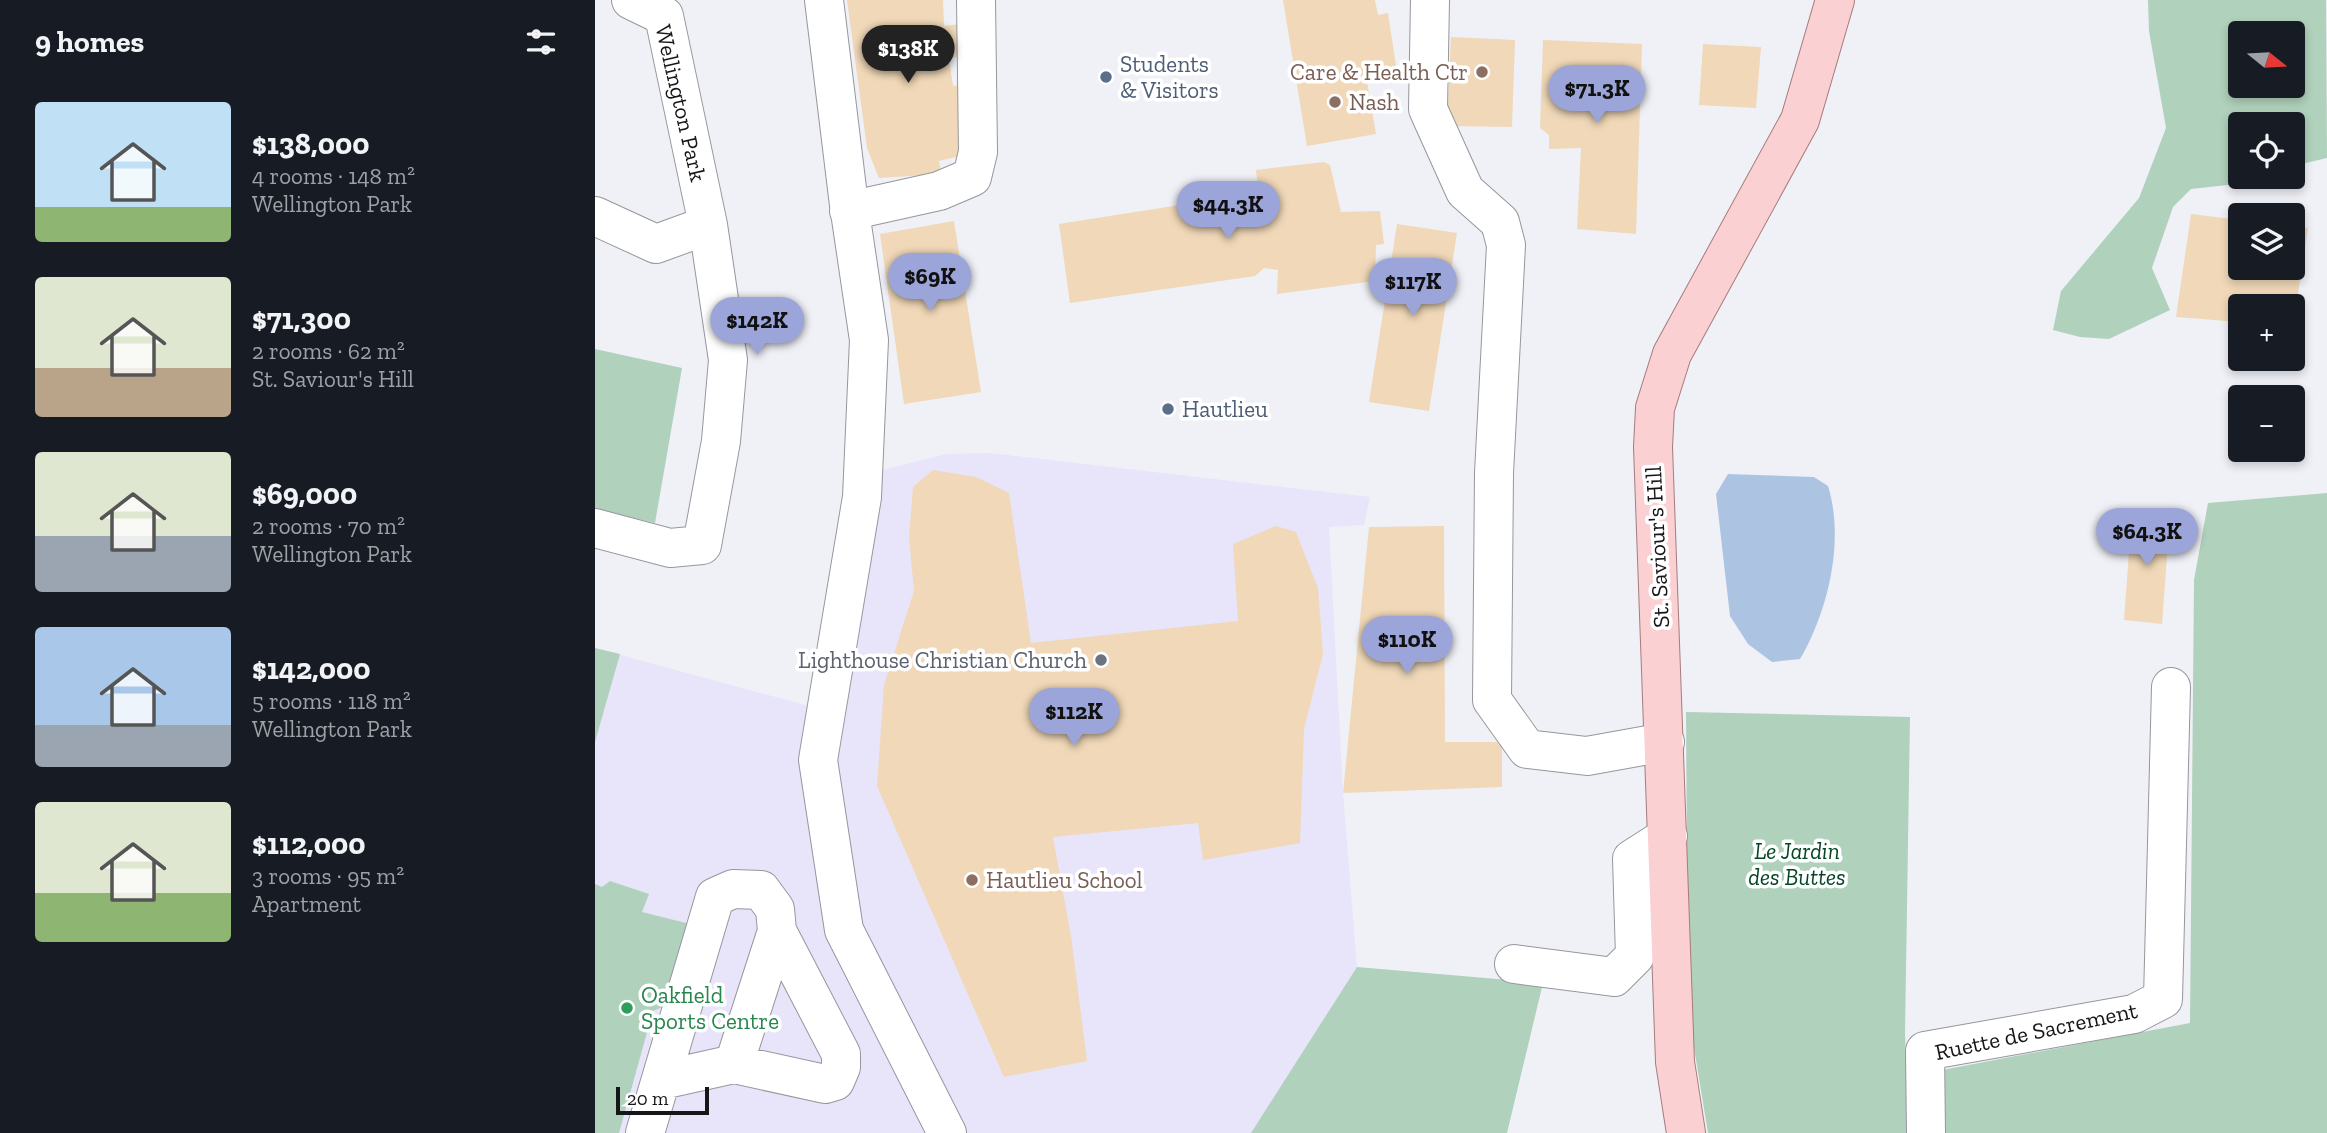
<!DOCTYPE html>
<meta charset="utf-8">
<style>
body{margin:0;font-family:"Zilla Slab",serif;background:#20242c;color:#f1f3f6;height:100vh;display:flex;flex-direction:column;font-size:26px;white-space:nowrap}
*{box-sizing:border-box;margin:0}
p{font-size:23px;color:#9ea1a6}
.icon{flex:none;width:38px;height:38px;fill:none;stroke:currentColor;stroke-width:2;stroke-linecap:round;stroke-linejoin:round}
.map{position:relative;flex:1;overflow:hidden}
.panel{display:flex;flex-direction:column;background:#171b24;width:595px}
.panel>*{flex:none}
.needle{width:46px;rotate:108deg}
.buttons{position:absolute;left:1633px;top:21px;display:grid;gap:14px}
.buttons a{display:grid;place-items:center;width:77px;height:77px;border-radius:7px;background:#171b24;box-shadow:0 4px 10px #0003;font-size:35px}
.scale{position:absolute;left:21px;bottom:18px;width:93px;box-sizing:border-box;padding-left:7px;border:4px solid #151618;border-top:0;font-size:19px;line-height:24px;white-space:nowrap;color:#151618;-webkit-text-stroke:5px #fff;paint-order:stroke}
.price{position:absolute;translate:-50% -60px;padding:0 16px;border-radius:24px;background:#9ca5da;color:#111;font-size:23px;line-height:46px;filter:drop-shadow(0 2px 4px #0008)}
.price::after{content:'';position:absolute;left:50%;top:42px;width:21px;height:16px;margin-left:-10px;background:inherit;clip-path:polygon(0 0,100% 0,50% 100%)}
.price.selected{background:#222;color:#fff}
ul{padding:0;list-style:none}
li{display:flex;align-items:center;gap:21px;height:175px;padding:0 35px}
li span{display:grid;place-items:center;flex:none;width:196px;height:140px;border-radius:7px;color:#555}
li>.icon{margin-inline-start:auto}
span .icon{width:84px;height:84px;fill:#fffc;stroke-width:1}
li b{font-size:30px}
h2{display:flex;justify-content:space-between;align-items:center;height:84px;padding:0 35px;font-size:30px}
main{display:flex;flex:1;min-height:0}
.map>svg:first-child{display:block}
.education{fill:#e8e4fa}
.green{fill:#b0d1bb;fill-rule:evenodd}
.water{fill:#acc4e2}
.building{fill:#f0d8b8}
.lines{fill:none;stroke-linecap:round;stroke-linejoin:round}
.minor-casing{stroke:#95979d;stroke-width:40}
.major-casing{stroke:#a77b7d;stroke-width:40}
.minor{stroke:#fff;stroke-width:38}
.major{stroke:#fad0d2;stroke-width:38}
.education-dot{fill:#8d6e63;stroke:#fff;stroke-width:2.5}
.service-dot{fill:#5c6f8a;stroke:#fff;stroke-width:2.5}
.worship-dot{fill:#6b7280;stroke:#fff;stroke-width:2.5}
.leisure-dot{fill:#2e9e5b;stroke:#fff;stroke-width:2.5}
.labels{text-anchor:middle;stroke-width:7;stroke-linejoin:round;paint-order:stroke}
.service-label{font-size:23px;fill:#4e5e75;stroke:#fff;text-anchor:start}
.education-label{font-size:23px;fill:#785e54;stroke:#fff;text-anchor:start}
.street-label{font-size:23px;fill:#151618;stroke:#fff}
.worship-label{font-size:23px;fill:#5b616d;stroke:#fff;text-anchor:end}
.park-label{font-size:23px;font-style:italic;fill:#044527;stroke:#fff}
.leisure-label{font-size:23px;fill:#27864d;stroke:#fff;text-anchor:start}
</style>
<main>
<section class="panel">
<h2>9 homes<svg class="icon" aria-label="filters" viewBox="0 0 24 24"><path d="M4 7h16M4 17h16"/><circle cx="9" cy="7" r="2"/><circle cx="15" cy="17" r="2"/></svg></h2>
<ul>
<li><span style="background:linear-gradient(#bfe0f5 75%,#8fb573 0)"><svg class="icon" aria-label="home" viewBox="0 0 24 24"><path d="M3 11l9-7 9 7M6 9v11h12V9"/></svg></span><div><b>$138,000</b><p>4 rooms · 148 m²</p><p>Wellington Park</p></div></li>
<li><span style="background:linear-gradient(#dfe7d0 65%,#b9a48a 0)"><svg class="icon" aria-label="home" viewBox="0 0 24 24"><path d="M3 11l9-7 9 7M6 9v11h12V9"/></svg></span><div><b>$71,300</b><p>2 rooms · 62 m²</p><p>St. Saviour's Hill</p></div></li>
<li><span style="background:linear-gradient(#dfe7d0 60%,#9aa5b1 0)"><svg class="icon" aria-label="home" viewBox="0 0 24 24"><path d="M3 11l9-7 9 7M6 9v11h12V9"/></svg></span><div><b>$69,000</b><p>2 rooms · 70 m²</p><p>Wellington Park</p></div></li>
<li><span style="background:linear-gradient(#a9c7e8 70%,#9aa5b1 0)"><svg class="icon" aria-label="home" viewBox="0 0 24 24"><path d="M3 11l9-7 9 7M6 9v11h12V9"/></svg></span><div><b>$142,000</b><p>5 rooms · 118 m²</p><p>Wellington Park</p></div></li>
<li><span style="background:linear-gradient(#dfe7d0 65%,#8fb573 0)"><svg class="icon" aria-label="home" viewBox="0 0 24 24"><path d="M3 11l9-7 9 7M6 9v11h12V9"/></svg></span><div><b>$112,000</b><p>3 rooms · 95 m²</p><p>Apartment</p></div></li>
</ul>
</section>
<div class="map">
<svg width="1732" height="1133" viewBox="0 0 1732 1133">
<rect width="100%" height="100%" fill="#eff1f7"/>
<!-- education -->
<path class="education" d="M 395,453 L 775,497 L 769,525 L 734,527 L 748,793 L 762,967 L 657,1133 L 0,1133 L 0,648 L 243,714 L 287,470 L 351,454 Z"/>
<!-- green -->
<path class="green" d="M 1553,0 L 1731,0 L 1732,158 L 1698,166 L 1698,124 L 1645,124 L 1645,177 L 1677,177 L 1669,181 L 1596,189 L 1578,207 L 1557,268 L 1575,310 L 1514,339 L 1485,337 L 1458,330 L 1466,291 L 1544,198 L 1571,128 L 1554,31 ZM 1698,33 L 1698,86 L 1645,86 L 1645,33 Z
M 0,349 L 87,368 L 60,523 L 0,509 Z
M 1732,493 L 1732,1133 L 1342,1133 L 1342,1071 L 1595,1023 L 1599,580 L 1613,503 Z
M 0,648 L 25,654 L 0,742 Z
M 1091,712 L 1315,717 L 1310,1033 L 1314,1133 L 1113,1133 L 1093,1011 Z
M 15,881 L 54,894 L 47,912 L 95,924 L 70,1006 L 58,1011 L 24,1133 L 0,1133 L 0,884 L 7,887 Z
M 762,967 L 948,983 L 912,1133 L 656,1133 Z"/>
<!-- water -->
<path class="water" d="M 1133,474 L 1219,477 L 1233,486 C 1250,541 1233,611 1205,659 L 1177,662 L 1153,644 L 1135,616 L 1121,494 Z"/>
<!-- building -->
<path class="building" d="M 252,0 L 348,0 L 349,26 L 365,24 L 369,54 L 354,59 L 358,86 L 372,84 L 365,156 L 344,161 L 346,174 L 284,178 L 272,148 Z
M 688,0 L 780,0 L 783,15 L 793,13 L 801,66 L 770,70 L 781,134 L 712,146 Z
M 856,37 L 920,40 L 917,127 L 852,126 Z
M 948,40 L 1047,44 L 1041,234 L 982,229 L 986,148 L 954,149 L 954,135 L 945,128 Z
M 1108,44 L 1166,47 L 1161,108 L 1104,105 Z
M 729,162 L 735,165 L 746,212 L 785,211 L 789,244 L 781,245 L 780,281 L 682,294 L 683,270 L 669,268 L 660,276 L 475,303 L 464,224 L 642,196 L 652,210 L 665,209 L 661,170 Z
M 1596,214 L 1645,220 L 1645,268 L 1698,268 L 1698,226 L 1713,228 L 1699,319 L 1698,306 L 1645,306 L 1645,322 L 1581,317 Z
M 359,221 L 386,392 L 309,404 L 285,234 Z
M 802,224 L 862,233 L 834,411 L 774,402 Z
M 338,470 L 381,477 L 414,493 L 436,643 L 643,621 L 638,544 L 681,526 L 701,532 L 723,588 L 728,654 L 709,729 L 705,843 L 608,860 L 603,823 L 458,837 L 476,936 L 492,1061 L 409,1077 L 282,786 L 289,685 L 319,591 L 314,537 L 318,487 Z
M 1537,512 L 1575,515 L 1567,624 L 1529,620 Z
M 849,526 L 850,742 L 907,742 L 907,787 L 748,793 L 774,527 Z"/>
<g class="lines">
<defs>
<path id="minor" d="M 229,0 L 254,205 L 274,340 L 267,497 L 223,760 L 249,930 L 352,1133
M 835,0 L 833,109 L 870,191 L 905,222 L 911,245 L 899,473 L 897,700 L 932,749 L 992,756 L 1070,742
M 254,211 L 344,191 L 377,177 L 383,152 L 381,0
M 0,216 L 61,244 L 113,225
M 0,528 L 75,548 L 107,545 L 126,441 L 133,360 L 113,225 L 69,16 L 36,0
M 919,964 L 1019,977 L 1040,956 L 1037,859 L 1073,836
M 139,1064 L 230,1084 L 240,1081 L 246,1067 L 246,1054 L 182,931
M 50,1133 L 120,897 L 138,889 L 166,890 L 180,909 L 182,931 L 139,1064 L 67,1080
M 1331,1133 L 1330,1051 L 1539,1014 L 1568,999 L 1576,687"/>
<path id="major" d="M 1091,1133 L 1080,1062 L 1058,447 L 1060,408 L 1077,354 L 1205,120 L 1240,0"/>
</defs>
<!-- minor casing -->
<use href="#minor" class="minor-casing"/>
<!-- major casing -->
<use href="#major" class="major-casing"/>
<!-- minor -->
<use href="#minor" class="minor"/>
<!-- major -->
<use href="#major" class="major"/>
</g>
<!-- markers -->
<g class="education-dot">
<circle cx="887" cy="72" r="7"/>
<circle cx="740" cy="102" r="7"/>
<circle cx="377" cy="880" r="7"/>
</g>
<g class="service-dot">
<circle cx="511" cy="77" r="7"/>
<circle cx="573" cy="409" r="7"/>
</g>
<circle class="worship-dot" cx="506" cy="660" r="7"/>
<circle class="leisure-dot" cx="32" cy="1008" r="7"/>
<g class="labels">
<!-- service labels -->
<g class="service-label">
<text x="525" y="72">Students<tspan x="525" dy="26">&amp; Visitors</tspan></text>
<text x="587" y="417">Hautlieu</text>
</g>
<!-- education labels -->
<g class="education-label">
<text x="873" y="80" text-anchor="end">Care &amp; Health Ctr</text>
<text x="754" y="110">Nash</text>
<text x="391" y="888">Hautlieu School</text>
</g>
<!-- street labels -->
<g class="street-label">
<text transform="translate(86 103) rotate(77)" y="8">Wellington Park</text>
<text transform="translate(1062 547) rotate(-93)" y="8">St. Saviour's Hill</text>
<text transform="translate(1441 1031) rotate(-12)" y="8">Ruette de Sacrement</text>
</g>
<!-- worship labels -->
<g class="worship-label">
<text x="492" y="668">Lighthouse Christian Church</text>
</g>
<!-- park labels -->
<g class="park-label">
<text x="1202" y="859">Le Jardin<tspan x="1202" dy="26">des Buttes</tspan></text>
</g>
<!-- leisure labels -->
<g class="leisure-label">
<text x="46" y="1003">Oakfield<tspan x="46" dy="26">Sports Centre</tspan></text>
</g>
</g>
</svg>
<div class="buttons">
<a><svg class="needle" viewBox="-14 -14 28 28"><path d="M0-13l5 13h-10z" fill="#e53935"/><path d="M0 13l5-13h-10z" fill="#9ea1a6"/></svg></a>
<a><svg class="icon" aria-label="locate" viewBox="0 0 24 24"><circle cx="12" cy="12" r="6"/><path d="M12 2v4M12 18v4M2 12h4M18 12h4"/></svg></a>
<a><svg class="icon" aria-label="layers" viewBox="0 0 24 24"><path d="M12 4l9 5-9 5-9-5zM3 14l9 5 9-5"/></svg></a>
<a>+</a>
<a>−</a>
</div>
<div class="scale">20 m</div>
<b class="price selected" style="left:313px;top:85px">$138K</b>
<b class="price" style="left:1002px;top:125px">$71.3K</b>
<b class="price" style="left:633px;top:241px">$44.3K</b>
<b class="price" style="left:335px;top:313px">$69K</b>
<b class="price" style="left:818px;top:318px">$117K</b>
<b class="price" style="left:162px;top:357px">$142K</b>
<b class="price" style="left:1552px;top:568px">$64.3K</b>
<b class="price" style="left:812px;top:676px">$110K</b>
<b class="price" style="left:479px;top:748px">$112K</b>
</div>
</main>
